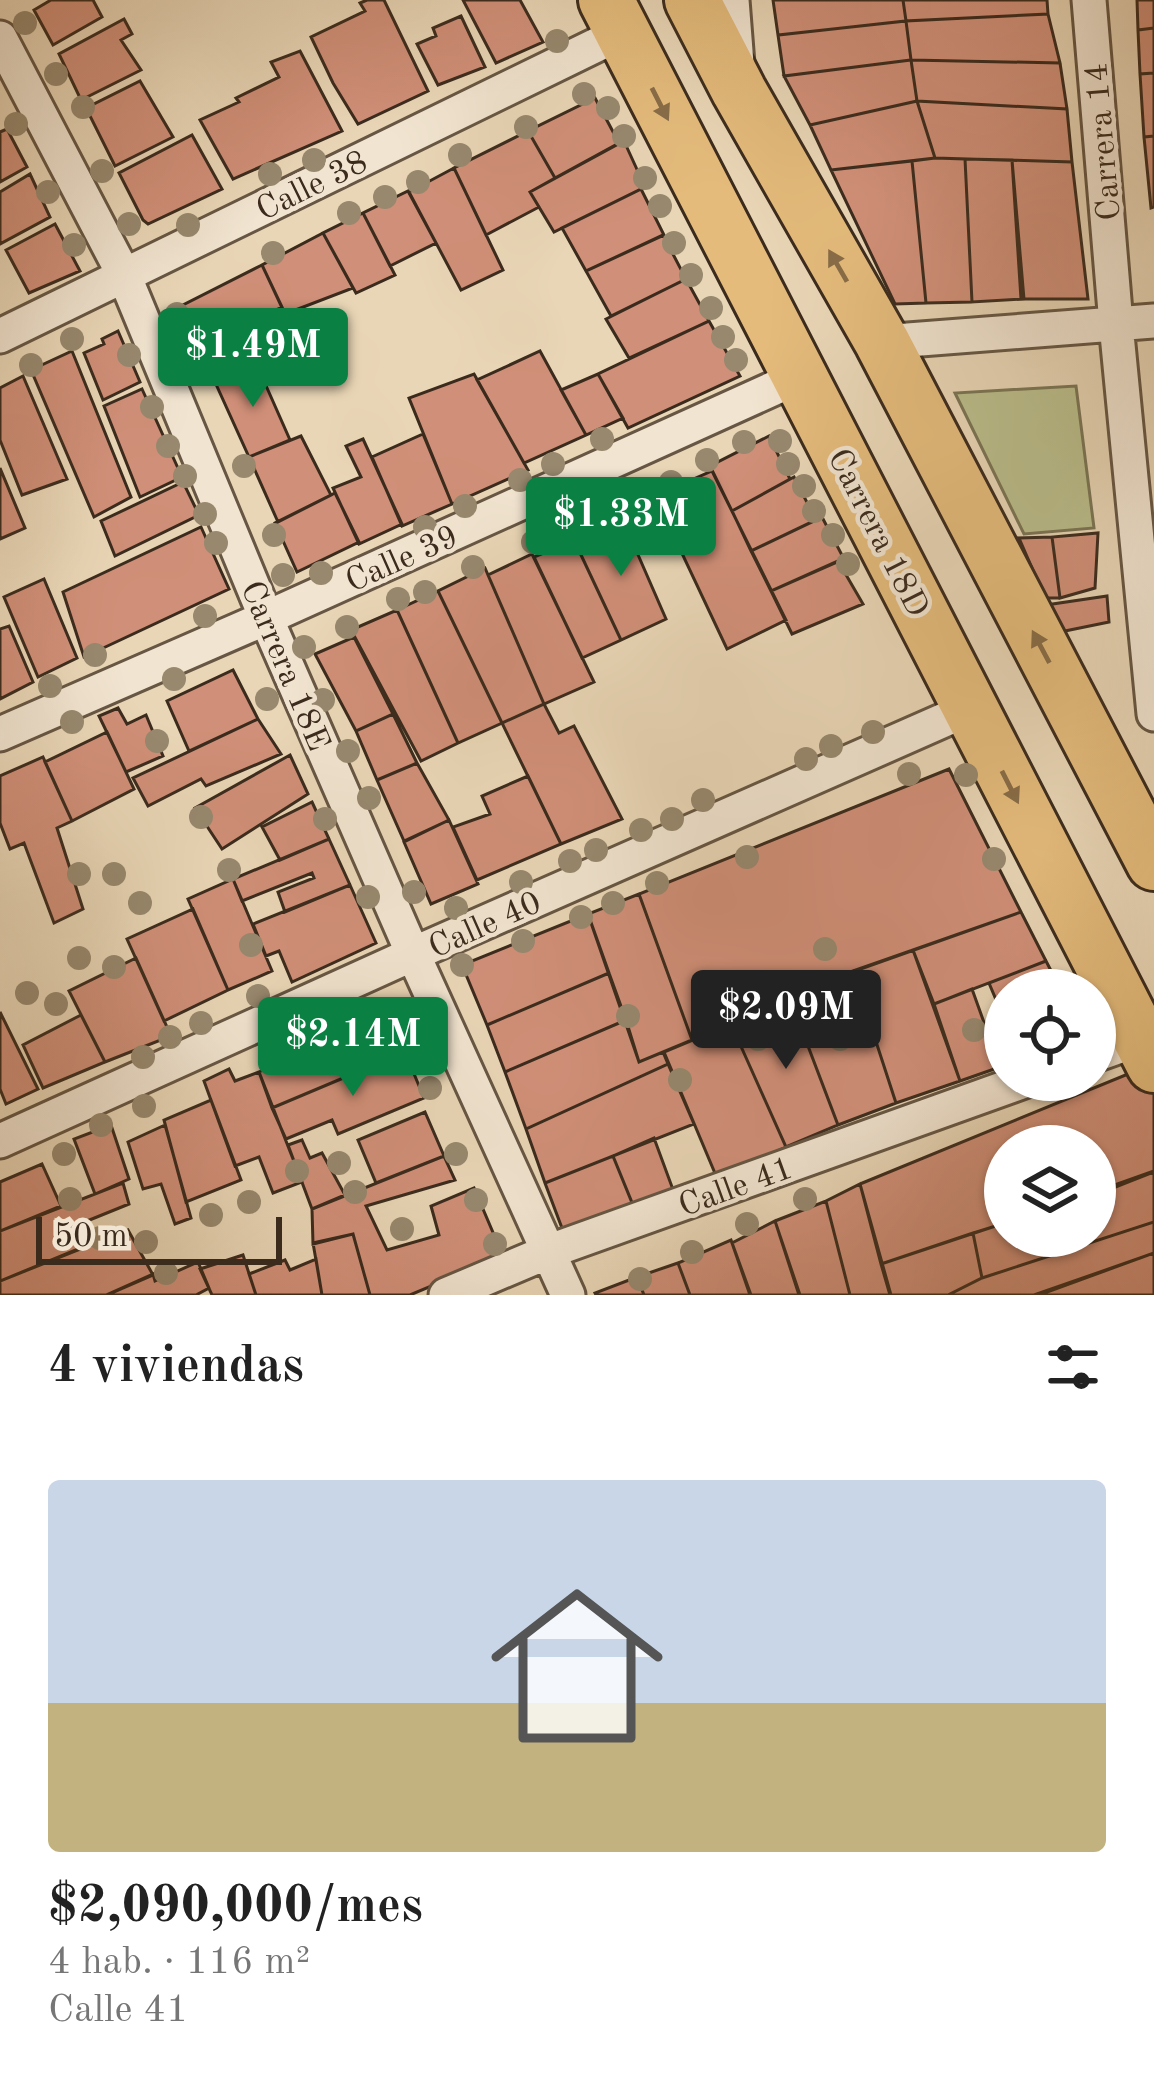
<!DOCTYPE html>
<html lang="es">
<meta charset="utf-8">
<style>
body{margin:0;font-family:"Old Standard TT",serif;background:#f2f2f2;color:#222;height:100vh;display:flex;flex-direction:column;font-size:45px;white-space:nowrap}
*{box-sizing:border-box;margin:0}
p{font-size:39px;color:#767676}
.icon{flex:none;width:66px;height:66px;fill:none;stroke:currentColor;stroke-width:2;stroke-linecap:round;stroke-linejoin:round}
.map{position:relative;height:1295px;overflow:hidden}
.drawer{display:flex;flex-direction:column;background:#fff;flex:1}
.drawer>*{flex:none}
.controls{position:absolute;left:984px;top:969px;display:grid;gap:24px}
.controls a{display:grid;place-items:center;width:132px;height:132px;border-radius:50%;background:#fff;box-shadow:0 3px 9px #0004;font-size:60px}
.scale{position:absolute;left:36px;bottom:30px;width:246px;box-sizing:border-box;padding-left:12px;border:6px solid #3b2b1d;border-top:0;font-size:33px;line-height:42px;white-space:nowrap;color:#3b2b1d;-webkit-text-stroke:9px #f1e4d0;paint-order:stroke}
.price{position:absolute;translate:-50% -102px;padding:0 27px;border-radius:12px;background:#0b8043;color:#fff;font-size:39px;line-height:78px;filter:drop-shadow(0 3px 6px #0008)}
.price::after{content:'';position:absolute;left:50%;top:72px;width:36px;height:27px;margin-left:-18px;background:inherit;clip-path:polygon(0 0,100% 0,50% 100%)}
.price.current{background:#222;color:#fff}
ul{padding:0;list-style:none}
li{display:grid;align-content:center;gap:24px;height:636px;padding:0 48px}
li+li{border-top:3px solid #e0e0e0}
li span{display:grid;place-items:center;height:372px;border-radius:12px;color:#555}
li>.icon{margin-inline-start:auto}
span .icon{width:216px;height:216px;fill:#fffc;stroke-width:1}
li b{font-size:51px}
h2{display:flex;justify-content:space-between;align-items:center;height:144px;padding:0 48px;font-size:51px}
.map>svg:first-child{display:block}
.green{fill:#babd8b;stroke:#7a7454;stroke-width:3}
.building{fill:#d08f78;stroke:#3b2b1d;stroke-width:3}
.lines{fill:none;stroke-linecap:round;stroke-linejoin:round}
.minor-casing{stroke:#665643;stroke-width:39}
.primary-casing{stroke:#3b2b1d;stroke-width:60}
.minor{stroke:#f1e4d0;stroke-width:33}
.primary{stroke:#e4bb7b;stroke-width:54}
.tree{fill:#97886e}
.oneway{fill:#876c47}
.labels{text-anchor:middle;stroke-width:9;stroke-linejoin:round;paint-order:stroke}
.street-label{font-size:33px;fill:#3b2b1d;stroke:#f1e4d0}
</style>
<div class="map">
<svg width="1154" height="1295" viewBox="0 0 1154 1295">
<rect width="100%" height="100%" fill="#e9d6b6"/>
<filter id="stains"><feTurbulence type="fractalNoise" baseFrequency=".00167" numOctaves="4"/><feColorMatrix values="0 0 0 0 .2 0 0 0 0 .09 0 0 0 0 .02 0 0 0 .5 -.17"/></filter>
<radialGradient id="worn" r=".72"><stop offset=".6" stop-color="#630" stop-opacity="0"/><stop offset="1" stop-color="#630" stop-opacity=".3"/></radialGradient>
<!-- green -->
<path class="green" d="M 1076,386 L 1094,528 L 1024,534 L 955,393 Z"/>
<!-- building -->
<path class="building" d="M 51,0 L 93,0 L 102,17 L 53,45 L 34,10 Z
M 367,0 L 384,0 L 428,91 L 358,124 L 333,83 L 311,37 L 365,11 L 360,3 Z
M 463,0 L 520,0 L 543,42 L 496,63 Z
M 773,0 L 903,0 L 906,21 L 778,35 Z
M 903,0 L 1047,0 L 1048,14 L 906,21 Z
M 1137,0 L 1154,0 L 1154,28 L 1138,30 Z
M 1048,14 L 1060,63 L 911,60 L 906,21 Z
M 461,16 L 485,67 L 438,85 L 417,44 L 436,36 L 433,28 Z
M 124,19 L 132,34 L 121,40 L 141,70 L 81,100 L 59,54 Z
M 906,21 L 911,60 L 784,76 L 778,35 Z
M 1154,28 L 1154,73 L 1140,74 L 1138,30 Z
M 300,51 L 342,131 L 233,179 L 200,120 L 239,102 L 236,98 L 279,77 L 271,62 Z
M 911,60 L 917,101 L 810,125 L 784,76 Z
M 911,60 L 1060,63 L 1067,109 L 917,101 Z
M 1154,73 L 1154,136 L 1144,137 L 1140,74 Z
M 140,81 L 173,137 L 115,166 L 86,108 Z
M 595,98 L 619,143 L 555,178 L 528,131 Z
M 917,101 L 935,158 L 831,170 L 810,125 Z
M 917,101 L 1067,109 L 1072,162 L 935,158 Z
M 7,129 L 27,167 L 0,182 L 0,132 Z
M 528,131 L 555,178 L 530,192 L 539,207 L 486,235 L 454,168 Z
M 192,135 L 222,189 L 148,224 L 143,220 L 119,173 Z
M 1154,136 L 1154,207 L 1151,208 L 1144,137 Z
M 624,141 L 645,187 L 554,232 L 530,192 Z
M 935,158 L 965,159 L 972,302 L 926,303 L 912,161 Z
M 965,159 L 1012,160 L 1024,299 L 972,302 Z
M 1012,160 L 1072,162 L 1088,299 L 1021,299 Z
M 912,161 L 926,303 L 895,304 L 831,170 Z
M 454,168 L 503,270 L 461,290 L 409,192 Z
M 30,174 L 50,217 L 0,244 L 0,192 Z
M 641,189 L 664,235 L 586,271 L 562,228 Z
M 408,191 L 436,243 L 390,266 L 363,213 Z
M 363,213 L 395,275 L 356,293 L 323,233 Z
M 55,224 L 80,271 L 29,293 L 6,250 Z
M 323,233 L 353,288 L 285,314 L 262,265 Z
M 663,235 L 686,279 L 611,316 L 586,271 Z
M 262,265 L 282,307 L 200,346 L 183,305 Z
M 686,279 L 709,321 L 629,358 L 606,319 Z
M 709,321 L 740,376 L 628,428 L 598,374 Z
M 240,326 L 256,363 L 215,382 L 200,346 Z
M 118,331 L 140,382 L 103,400 L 84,353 L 104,344 L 102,339 Z
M 72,351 L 131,497 L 94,517 L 31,370 Z
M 540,351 L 586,435 L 524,463 L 477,380 Z
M 256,363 L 290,440 L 249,457 L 215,382 Z
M 474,374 L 528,470 L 452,504 L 409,398 Z
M 598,374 L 623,418 L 586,435 L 561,390 Z
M 23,376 L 67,479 L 22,495 L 0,440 L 0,388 Z
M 142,389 L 182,477 L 140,497 L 104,406 Z
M 423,434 L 452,504 L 402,526 L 372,457 Z
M 301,436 L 331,495 L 278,522 L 249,457 Z
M 769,436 L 790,479 L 732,511 L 710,466 Z
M 363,439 L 402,524 L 359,544 L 333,488 L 361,477 L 346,446 Z
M 0,468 L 25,528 L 0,539 Z
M 712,471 L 786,620 L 727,649 L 655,496 Z
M 794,477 L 816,520 L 751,551 L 732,511 Z
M 183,482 L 199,515 L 115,556 L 101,521 Z
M 335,493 L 359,542 L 297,572 L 275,523 Z
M 654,493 L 674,535 L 637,552 L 618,509 Z
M 822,517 L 844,559 L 771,591 L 751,551 Z
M 622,518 L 666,619 L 621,640 L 574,540 Z
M 201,527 L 229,589 L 84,657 L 63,592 Z
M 1098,533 L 1095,588 L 1060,598 L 1052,537 Z
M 1052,537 L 1060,598 L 1045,598 L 1019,538 Z
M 574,540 L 621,640 L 582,658 L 534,557 Z
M 532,554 L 594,682 L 544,704 L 488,575 Z
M 838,561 L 863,604 L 792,634 L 771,591 Z
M 485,568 L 544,704 L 502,723 L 438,591 Z
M 44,579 L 77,658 L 38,677 L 4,597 Z
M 438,591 L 502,723 L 458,743 L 397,610 Z
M 1107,596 L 1109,622 L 1060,632 L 1046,605 Z
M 397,610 L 458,743 L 421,761 L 351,630 Z
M 9,626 L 33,682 L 0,699 L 0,629 Z
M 354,637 L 393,714 L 356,731 L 315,654 Z
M 233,670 L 258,719 L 189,751 L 167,701 Z
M 544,704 L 559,733 L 574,726 L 622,819 L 561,844 L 502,723 Z
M 118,708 L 127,724 L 146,715 L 163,756 L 126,772 L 99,716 Z
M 393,714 L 417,763 L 377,780 L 356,731 Z
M 258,719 L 281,754 L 206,786 L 201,779 L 148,806 L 133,778 Z
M 107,732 L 134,789 L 72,821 L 45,762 Z
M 290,755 L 308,794 L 222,849 L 195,808 Z
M 43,757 L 72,821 L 57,828 L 83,909 L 54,923 L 24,843 L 10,849 L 0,823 L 0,776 Z
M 417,763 L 449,820 L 404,841 L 377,780 Z
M 949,769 L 1021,912 L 821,983 L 692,1040 L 639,894 Z
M 528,776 L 561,844 L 477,880 L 453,827 L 490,814 L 482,796 Z
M 312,802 L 329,839 L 280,860 L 262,827 Z
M 449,820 L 478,884 L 431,904 L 404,842 Z
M 329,839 L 350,885 L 285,912 L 278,892 L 314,878 L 312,873 L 242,901 L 233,879 Z
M 233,879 L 272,971 L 228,990 L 188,899 Z
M 350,885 L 376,943 L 292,982 L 279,951 L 266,956 L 253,924 Z
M 639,894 L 692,1040 L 639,1062 L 588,914 Z
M 193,909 L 228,990 L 164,1021 L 127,939 Z
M 1021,912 L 1046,961 L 934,1004 L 913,950 Z
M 588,914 L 609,973 L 487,1025 L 462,965 Z
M 913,950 L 960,1081 L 896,1103 L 853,971 Z
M 136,958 L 171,1036 L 105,1062 L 69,991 Z
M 1046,961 L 1061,990 L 1005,990 L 1005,1021 L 989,983 Z
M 853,971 L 896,1103 L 838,1125 L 789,996 Z
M 609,973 L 626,1020 L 505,1072 L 487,1025 Z
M 972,989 L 1000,1067 L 960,1081 L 934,1004 Z
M 789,996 L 838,1125 L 786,1147 L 731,1024 Z
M 0,1012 L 38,1089 L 6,1104 L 0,1089 Z
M 386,1012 L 405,1052 L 272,1108 L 259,1072 L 290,1057 L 284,1044 L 330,1023 L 337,1035 Z
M 81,1015 L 105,1062 L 43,1088 L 23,1045 Z
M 626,1020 L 639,1062 L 663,1052 L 668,1064 L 526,1129 L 505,1072 Z
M 731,1024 L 786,1147 L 717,1178 L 664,1052 Z
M 405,1052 L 424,1098 L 338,1134 L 332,1120 L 286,1139 L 272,1108 Z
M 668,1064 L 694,1124 L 545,1183 L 526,1129 Z
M 1150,1065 L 1154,1073 L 1154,1171 L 1095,1192 L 1095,1146 L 1005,1146 L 1005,1223 L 881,1264 L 860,1184 Z
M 229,1069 L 235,1081 L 259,1072 L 302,1182 L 273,1193 L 259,1157 L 235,1166 L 204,1081 Z
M 211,1100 L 241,1180 L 186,1202 L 164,1120 Z
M 425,1112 L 444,1156 L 376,1183 L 358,1140 Z
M 111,1125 L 129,1179 L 95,1194 L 74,1139 Z
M 165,1125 L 191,1218 L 175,1224 L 161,1184 L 143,1189 L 128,1142 Z
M 654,1138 L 675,1195 L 635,1210 L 613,1156 Z
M 302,1140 L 310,1158 L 322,1153 L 345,1195 L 312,1209 L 288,1145 Z
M 444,1156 L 455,1180 L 366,1206 L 387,1250 L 439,1235 L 431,1206 L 474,1188 L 503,1256 L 410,1295 L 370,1295 L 353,1234 L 313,1244 L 312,1209 Z
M 613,1156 L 635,1210 L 565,1236 L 545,1183 Z
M 42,1164 L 61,1206 L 0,1231 L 0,1182 Z
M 1154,1172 L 1154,1222 L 982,1278 L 973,1233 L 1005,1223 L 1005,1236 L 1095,1236 L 1095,1195 Z
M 123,1183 L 129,1204 L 87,1221 L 89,1230 L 84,1234 L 88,1245 L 0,1281 L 0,1231 Z
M 860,1184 L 891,1295 L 850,1295 L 826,1201 Z
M 826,1201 L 850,1295 L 799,1295 L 775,1221 Z
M 775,1221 L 800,1295 L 750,1295 L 732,1243 Z
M 1154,1222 L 1154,1253 L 1140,1258 L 1034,1295 L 948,1295 L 982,1278 Z
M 128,1230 L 153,1275 L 107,1295 L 0,1295 L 0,1281 Z
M 973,1233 L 982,1278 L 948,1295 L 890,1295 L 881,1264 Z
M 353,1234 L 370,1295 L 322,1295 L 313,1243 Z
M 731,1240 L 751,1295 L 690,1295 L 678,1263 Z
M 1154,1253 L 1154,1295 L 1037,1295 L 1047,1292 Z
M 243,1255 L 256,1295 L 212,1295 L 200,1269 Z
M 316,1259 L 322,1295 L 256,1295 L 249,1274 L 285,1260 L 290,1270 Z
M 198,1262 L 209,1288 L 196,1295 L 106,1295 L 153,1274 L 155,1281 Z
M 678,1263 L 690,1295 L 644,1295 L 637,1277 Z
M 637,1277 L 644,1295 L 596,1295 L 595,1293 Z"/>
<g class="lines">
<defs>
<path id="minor" d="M 732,0 L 737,64
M 1089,0 L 1116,324 L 1154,714
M 0,38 L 124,275 L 266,618 L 413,954 L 568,1295
M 0,336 L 623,32
M 882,342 L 1154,321
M 0,734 L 266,618 L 801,376
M 1095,1055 L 1140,1039
M 0,1141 L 413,954 L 969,709
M 446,1295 L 550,1251 L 1027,1080"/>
<path id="primary" d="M 606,0 L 1154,1065
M 692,0 L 739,91 L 882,342 L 1154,863"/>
</defs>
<!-- minor casing -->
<use href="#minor" class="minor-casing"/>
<!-- primary casing -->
<use href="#primary" class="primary-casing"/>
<!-- minor -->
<use href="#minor" class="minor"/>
<!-- primary -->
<use href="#primary" class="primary"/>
</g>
<!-- trees -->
<g class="tree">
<circle cx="25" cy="23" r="12"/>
<circle cx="557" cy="41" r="12"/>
<circle cx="56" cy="74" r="12"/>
<circle cx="584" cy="94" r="12"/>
<circle cx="83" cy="107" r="12"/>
<circle cx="608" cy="108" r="12"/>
<circle cx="16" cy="124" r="12"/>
<circle cx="526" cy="127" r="12"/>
<circle cx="624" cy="136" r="12"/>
<circle cx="460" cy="155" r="12"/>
<circle cx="314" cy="160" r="12"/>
<circle cx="102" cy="171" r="12"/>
<circle cx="270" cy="174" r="12"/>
<circle cx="645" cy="178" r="12"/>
<circle cx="418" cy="182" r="12"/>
<circle cx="48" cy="192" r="12"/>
<circle cx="385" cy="197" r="12"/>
<circle cx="660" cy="206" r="12"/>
<circle cx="349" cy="213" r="12"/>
<circle cx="129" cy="224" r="12"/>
<circle cx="188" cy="225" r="12"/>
<circle cx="674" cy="243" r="12"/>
<circle cx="74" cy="245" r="12"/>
<circle cx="273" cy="253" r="12"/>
<circle cx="691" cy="275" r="12"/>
<circle cx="711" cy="308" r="12"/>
<circle cx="177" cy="314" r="12"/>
<circle cx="723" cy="337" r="12"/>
<circle cx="186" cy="338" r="12"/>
<circle cx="72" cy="339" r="12"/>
<circle cx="129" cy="355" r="12"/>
<circle cx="736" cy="360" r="12"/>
<circle cx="31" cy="365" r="12"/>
<circle cx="202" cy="372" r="12"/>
<circle cx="152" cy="407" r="12"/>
<circle cx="602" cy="439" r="12"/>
<circle cx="780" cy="441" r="12"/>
<circle cx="744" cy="442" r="12"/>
<circle cx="168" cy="446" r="12"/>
<circle cx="707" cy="460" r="12"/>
<circle cx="553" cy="464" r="12"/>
<circle cx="788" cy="464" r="12"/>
<circle cx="244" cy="466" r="12"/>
<circle cx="185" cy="476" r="12"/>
<circle cx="520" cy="480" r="12"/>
<circle cx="671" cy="482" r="12"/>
<circle cx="804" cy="486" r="12"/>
<circle cx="626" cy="499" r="12"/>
<circle cx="465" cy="506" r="12"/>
<circle cx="814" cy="511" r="12"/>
<circle cx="205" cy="514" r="12"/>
<circle cx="588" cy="518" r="12"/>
<circle cx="425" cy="527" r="12"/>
<circle cx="274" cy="535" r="12"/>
<circle cx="833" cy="535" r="12"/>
<circle cx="533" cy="542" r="12"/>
<circle cx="216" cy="543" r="12"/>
<circle cx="848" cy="564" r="12"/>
<circle cx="473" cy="567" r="12"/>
<circle cx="321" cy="573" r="12"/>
<circle cx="283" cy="575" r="12"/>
<circle cx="425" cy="592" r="12"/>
<circle cx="398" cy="599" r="12"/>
<circle cx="205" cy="616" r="12"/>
<circle cx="347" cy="627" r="12"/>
<circle cx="304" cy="647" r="12"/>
<circle cx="95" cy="655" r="12"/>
<circle cx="174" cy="679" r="12"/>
<circle cx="50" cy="686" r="12"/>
<circle cx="267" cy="699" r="12"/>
<circle cx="323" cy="700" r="12"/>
<circle cx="72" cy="722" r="12"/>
<circle cx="873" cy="732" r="12"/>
<circle cx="157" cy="741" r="12"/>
<circle cx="831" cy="746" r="12"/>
<circle cx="348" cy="751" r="12"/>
<circle cx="806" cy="759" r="12"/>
<circle cx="909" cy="774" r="12"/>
<circle cx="966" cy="775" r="12"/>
<circle cx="369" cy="798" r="12"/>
<circle cx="703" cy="800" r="12"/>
<circle cx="201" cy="817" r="12"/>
<circle cx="325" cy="819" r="12"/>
<circle cx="672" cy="819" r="12"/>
<circle cx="641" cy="830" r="12"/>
<circle cx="596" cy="850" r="12"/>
<circle cx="747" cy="857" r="12"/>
<circle cx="994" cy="859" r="12"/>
<circle cx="570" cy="861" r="12"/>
<circle cx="229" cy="870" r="12"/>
<circle cx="79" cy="874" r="12"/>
<circle cx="114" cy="874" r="12"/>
<circle cx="521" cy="882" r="12"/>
<circle cx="657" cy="883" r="12"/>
<circle cx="414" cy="892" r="12"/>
<circle cx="368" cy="897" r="12"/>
<circle cx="140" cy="903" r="12"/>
<circle cx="613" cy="903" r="12"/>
<circle cx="456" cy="908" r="12"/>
<circle cx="581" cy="917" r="12"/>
<circle cx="523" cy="941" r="12"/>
<circle cx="251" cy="945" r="12"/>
<circle cx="825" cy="949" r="12"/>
<circle cx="79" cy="958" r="12"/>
<circle cx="462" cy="965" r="12"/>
<circle cx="114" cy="967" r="12"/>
<circle cx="27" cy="993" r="12"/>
<circle cx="258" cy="996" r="12"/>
<circle cx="56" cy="1004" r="12"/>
<circle cx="628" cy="1016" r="12"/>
<circle cx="201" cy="1023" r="12"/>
<circle cx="974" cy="1030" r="12"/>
<circle cx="170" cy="1037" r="12"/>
<circle cx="758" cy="1039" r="12"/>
<circle cx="840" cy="1039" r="12"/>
<circle cx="416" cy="1046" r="12"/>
<circle cx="143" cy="1057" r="12"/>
<circle cx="680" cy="1080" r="12"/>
<circle cx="430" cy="1088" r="12"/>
<circle cx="144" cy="1106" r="12"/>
<circle cx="101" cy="1125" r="12"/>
<circle cx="64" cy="1154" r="12"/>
<circle cx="456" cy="1154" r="12"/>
<circle cx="339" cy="1163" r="12"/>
<circle cx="297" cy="1171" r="12"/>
<circle cx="355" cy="1192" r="12"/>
<circle cx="70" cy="1199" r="12"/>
<circle cx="805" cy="1199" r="12"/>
<circle cx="476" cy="1200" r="12"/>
<circle cx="249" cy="1202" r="12"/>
<circle cx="211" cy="1215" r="12"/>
<circle cx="747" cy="1224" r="12"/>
<circle cx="402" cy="1229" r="12"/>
<circle cx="100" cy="1238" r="12"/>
<circle cx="146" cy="1242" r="12"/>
<circle cx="495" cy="1244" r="12"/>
<circle cx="692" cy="1252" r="12"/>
<circle cx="166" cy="1273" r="12"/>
<circle cx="640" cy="1279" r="12"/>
</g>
<!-- one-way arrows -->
<defs><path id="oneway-solid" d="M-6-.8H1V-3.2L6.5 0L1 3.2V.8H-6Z" transform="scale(3)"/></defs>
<g class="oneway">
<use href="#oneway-solid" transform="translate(660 104) rotate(63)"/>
<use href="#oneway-solid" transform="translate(838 266) rotate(-120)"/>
<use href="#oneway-solid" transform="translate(1041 647) rotate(-118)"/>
<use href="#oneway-solid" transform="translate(1010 787) rotate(63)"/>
</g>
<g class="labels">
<!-- street labels -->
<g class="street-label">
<text transform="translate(1101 142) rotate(-95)" y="12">Carrera 14</text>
<text transform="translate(311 184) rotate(-26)" y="12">Calle 38</text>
<text transform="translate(880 532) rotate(63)" y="12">Carrera 18D</text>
<text transform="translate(401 557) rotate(-24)" y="12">Calle 39</text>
<text transform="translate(287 665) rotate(67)" y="12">Carrera 18E</text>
<text transform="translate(484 923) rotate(-24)" y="12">Calle 40</text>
<text transform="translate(735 1185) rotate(-20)" y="12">Calle 41</text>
</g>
</g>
<rect width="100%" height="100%" filter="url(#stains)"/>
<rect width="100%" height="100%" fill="url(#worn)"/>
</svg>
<div class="controls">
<a><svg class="icon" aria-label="locate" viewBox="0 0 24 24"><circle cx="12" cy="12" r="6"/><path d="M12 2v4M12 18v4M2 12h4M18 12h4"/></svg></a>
<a><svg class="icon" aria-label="layers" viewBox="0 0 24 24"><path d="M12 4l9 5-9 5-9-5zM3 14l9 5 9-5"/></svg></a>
</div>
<div class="scale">50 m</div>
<b class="price" style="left:253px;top:410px">$1.49M</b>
<b class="price" style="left:621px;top:579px">$1.33M</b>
<b class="price current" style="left:786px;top:1072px">$2.09M</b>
<b class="price" style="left:353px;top:1099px">$2.14M</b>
</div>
<section class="drawer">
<h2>4 viviendas<svg class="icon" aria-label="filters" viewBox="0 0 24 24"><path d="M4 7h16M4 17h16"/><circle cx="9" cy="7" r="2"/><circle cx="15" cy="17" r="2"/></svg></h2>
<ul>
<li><span style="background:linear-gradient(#c9d6e8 60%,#c2b280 0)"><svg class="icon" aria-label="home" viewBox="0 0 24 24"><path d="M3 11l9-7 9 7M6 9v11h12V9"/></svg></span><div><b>$2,090,000/mes</b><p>4 hab. · 116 m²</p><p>Calle 41</p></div></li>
</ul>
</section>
